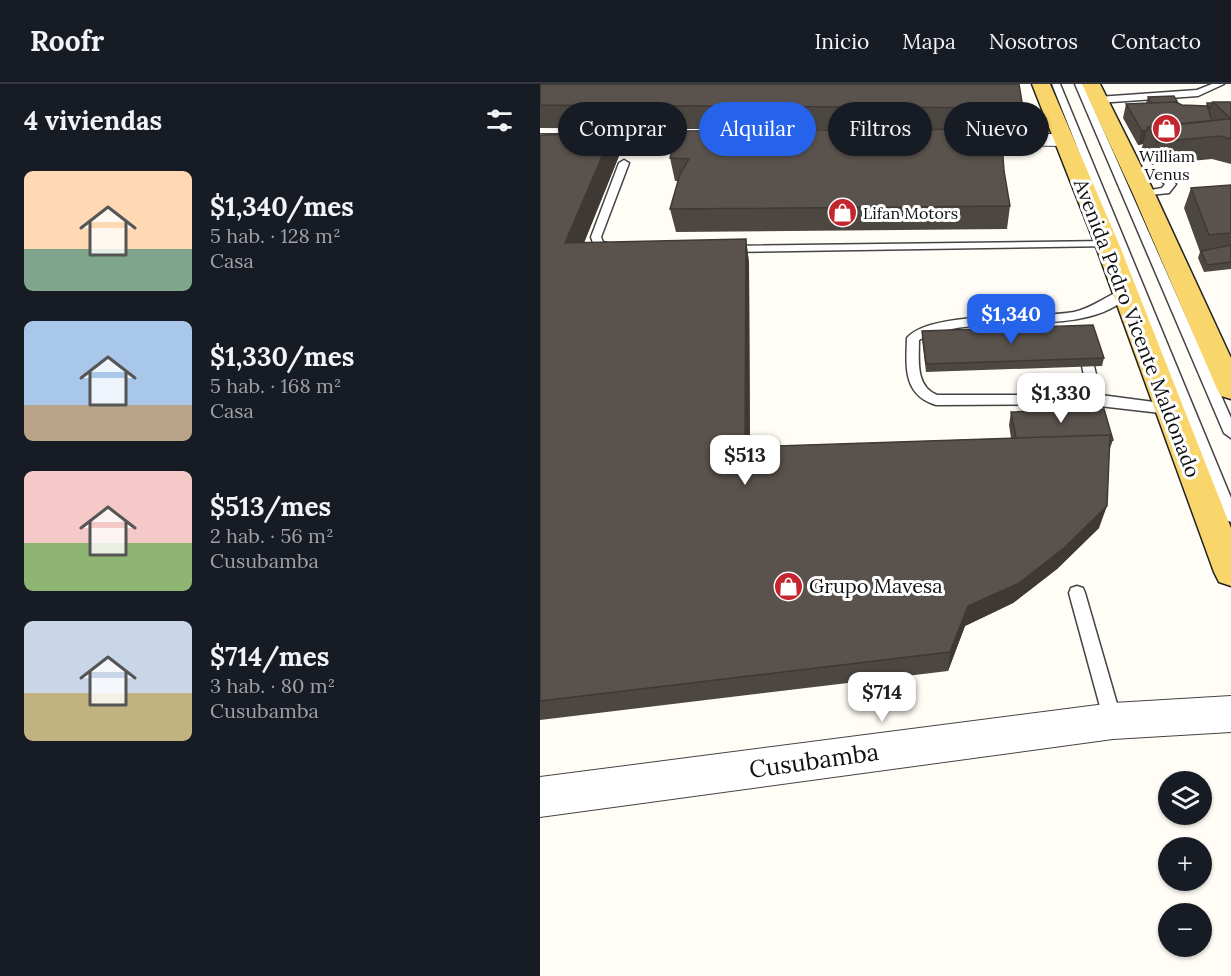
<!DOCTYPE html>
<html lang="es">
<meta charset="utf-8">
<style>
body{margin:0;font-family:Lora,serif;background:#242831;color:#f1f3f6;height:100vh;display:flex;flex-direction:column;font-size:22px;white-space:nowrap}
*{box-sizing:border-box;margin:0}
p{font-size:20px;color:#9ea1a6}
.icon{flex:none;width:33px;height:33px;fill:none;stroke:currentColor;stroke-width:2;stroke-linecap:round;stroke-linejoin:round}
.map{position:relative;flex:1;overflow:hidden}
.sheet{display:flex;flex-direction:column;background:#171b24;width:540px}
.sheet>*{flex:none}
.guide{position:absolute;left:18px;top:18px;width:570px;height:54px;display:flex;gap:12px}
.tools{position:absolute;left:618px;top:687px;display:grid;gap:12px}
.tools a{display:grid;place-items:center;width:54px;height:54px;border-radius:50%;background:#171b24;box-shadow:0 2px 4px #0004;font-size:30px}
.price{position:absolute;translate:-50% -51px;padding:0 14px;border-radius:12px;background:#fff;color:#222;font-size:20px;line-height:39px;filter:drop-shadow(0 2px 3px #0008)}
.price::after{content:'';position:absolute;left:50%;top:36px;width:18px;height:14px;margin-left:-9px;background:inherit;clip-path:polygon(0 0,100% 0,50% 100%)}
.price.on{background:#2563eb;color:#fff}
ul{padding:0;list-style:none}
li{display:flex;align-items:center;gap:18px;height:150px;padding:0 24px}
li span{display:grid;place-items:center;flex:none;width:168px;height:120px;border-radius:9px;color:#555}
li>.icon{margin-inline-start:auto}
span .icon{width:72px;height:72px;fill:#fffc;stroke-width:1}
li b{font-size:26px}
h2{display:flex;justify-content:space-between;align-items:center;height:72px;padding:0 24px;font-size:26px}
.chip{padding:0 21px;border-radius:27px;background:#171b24;box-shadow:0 2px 4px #0004;font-size:21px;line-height:54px}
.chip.on{background:#2563eb;color:#fff}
header{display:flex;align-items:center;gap:36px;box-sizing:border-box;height:84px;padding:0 30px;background:#171b24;border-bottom:2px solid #363941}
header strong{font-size:28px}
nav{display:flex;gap:33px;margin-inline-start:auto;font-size:21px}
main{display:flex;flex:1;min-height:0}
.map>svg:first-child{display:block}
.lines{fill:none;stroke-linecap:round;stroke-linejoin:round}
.lane-casing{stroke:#444;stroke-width:3}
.street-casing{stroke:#444;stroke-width:2}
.primary-casing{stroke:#222;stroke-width:3}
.lane{fill:#fff;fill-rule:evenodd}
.street{fill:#fff;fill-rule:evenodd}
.primary{fill:#f9d66b;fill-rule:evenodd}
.wall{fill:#4d4742}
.shaded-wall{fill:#3f3936}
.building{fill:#5a524d;stroke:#3f3936;stroke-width:1.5}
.labels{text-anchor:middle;stroke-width:6;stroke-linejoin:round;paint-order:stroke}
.far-poi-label{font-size:16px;fill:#111;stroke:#fff}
.street-label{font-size:20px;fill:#111;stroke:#fff}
.poi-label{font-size:20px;fill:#111;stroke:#fff;text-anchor:start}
.near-street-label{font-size:24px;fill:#111;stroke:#fff}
</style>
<header>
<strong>Roofr</strong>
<nav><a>Inicio</a><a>Mapa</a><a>Nosotros</a><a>Contacto</a></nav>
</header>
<main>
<section class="sheet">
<h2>4 viviendas<svg class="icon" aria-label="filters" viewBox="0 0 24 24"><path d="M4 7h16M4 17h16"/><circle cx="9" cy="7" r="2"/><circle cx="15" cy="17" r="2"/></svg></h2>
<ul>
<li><span style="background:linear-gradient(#ffd9b3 65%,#7fa58c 0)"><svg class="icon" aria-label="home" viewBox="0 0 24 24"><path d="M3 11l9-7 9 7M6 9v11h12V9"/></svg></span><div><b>$1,340/mes</b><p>5 hab. · 128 m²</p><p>Casa</p></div></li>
<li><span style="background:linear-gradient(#a9c7e8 70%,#b9a48a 0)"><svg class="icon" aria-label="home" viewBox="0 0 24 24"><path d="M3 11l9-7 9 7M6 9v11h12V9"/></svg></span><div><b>$1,330/mes</b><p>5 hab. · 168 m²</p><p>Casa</p></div></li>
<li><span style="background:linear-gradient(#f6c9c9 60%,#8fb573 0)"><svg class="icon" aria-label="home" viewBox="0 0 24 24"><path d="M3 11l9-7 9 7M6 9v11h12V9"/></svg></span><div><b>$513/mes</b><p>2 hab. · 56 m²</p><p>Cusubamba</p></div></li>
<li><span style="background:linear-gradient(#c9d6e8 60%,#c2b280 0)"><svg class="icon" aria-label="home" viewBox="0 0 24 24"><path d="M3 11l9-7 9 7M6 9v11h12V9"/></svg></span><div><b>$714/mes</b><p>3 hab. · 80 m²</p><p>Cusubamba</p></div></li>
</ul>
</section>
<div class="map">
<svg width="691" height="892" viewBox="0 0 691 892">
<rect width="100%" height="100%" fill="#fffdf5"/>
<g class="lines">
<defs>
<path id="lane" d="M 512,0 L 520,0 L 691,414 L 691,438 L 686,436 L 684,432 Z
M 535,0 L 543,0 L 691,334 L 691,354 L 684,349 Z
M 672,0 L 684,0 L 658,12 L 558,19 L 554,16 L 558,13 L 657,6 Z
M 84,76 L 89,79 L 61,153 L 63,158 L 79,162 L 79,166 L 54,162 L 51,153 L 79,79 Z
M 593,85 L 626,91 L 636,100 L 629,109 L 600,112 L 600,108 L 622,104 L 625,100 L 619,95 L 590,90 L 588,88 Z
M 567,157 L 571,158 L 571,162 L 186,168 L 181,165 L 186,162 Z
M 585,205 L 591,209 C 548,259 435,224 379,256 C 379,276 375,302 397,311 L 548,311 L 542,282 L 548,278 L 554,282 L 561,311 L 629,320 L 634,322 L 636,325 L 634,328 L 629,330 L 542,320 L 396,321 C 363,311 366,283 367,254 C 390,226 497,235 534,228 C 553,224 567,211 585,205 Z
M 537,502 L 543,504 L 545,509 L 582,637 L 579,643 L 573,645 L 567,643 L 564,637 L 529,509 L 531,504 Z"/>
<path id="street" d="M 0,50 L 179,50 L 186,52 L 189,56 L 186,60 L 179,62 L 0,62 Z
M 418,50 L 522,50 L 529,52 L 532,56 L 529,60 L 522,62 L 411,60 L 408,56 L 411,52 Z
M 691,612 L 691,648 L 573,655 L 0,733 L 0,693 L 573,619 Z"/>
<path id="primary" d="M 492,0 L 510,0 L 579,160 L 691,444 L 691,502 L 679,498 L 674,488 L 555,160 Z
M 542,0 L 560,0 L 615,110 L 691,274 L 691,315 L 681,312 L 677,305 L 593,110 Z"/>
</defs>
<!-- lane casing -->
<use href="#lane" class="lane-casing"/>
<!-- street casing -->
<use href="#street" class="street-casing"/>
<!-- primary casing -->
<use href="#primary" class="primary-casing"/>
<!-- lane -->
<use href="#lane" class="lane"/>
<!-- street -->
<use href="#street" class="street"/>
<!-- primary -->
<use href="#primary" class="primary"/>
</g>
<!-- wall -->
<path class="wall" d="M 0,0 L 483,24 L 480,47 L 461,47 L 464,87 L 470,122 L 467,145 L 136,148 L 130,125 L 138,97 L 135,97 L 130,74 L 300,46 L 0,44 Z
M 608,13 L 638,19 L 642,21 L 666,22 L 667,19 L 691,18 L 691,80 L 672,75 L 610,81 L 601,66 L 603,60 L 598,61 L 583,34 L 586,20 L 606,19 Z
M 0,51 L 79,72 L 44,159 L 206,155 L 209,179 L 210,363 L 471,354 L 469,341 L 471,328 L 573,356 L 569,367 L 559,444 L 517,485 L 473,519 L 425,542 L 408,587 L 0,636 Z
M 691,101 L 691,185 L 664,188 L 658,174 L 660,168 L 644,124 L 651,104 Z
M 382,247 L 564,274 L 562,282 L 386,288 L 382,255 Z"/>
<!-- shaded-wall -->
<path class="shaded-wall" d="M 607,46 L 603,60 L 598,61 L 602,47 Z
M 72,49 L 79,72 L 34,183 L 25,159 Z
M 206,155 L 209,179 L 210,385 L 205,363 Z
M 567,422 L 559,444 L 517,485 L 473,519 L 425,542 L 408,587 L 410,568 L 428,522 Z"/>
<!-- building -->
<path class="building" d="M 0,0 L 479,0 L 483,24 L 0,21 Z
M 634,12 L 638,19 L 635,18 L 611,19 L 608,13 Z
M 635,18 L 642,21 L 667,22 L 672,37 L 608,43 L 607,46 L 602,47 L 586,20 Z
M 673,18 L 691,18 L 691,35 Z
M 667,19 L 672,19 L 670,25 Z
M 688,35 L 691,35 L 691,55 L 680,52 L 617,58 L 608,43 Z
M 461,45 L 464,87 L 470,122 L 130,125 L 140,90 L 149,75 L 130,74 L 138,47 Z
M 72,49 L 25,159 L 206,155 L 205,363 L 570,351 L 567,422 L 524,464 L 479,499 L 428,522 L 410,568 L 0,617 L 0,51 Z
M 691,101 L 691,149 L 669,151 L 651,104 Z
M 691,161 L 691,178 L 667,181 L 661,167 Z
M 553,241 L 564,274 L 386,280 L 382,247 Z
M 564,325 L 573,356 L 570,357 L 570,351 L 476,354 L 471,328 Z"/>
<!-- icons -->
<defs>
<symbol id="shop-disc" viewBox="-11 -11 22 22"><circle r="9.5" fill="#c4262e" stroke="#fff"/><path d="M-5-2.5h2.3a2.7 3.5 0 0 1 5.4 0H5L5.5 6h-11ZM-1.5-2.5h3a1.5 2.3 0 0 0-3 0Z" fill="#fff"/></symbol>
</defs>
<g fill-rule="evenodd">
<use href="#shop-disc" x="610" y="28" width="33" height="33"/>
<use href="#shop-disc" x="286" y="112" width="33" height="33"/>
<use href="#shop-disc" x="232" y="486" width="33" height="33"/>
</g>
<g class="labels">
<!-- far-poi labels -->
<g class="far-poi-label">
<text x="627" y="78">William<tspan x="627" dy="18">Venus</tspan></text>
<text x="323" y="135" text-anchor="start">Lifan Motors</text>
</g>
<!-- street labels -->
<g class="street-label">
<text transform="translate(597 244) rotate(69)" y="7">Avenida Pedro Vicente Maldonado</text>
</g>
<!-- poi labels -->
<g class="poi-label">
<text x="269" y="509">Grupo Mavesa</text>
</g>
<!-- near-street labels -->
<g class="near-street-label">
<text transform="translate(274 677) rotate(-8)" y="8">Cusubamba</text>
</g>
</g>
</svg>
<div class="tools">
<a><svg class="icon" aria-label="layers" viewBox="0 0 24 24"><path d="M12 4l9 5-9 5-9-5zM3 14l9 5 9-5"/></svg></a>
<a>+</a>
<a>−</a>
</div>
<b class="price on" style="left:471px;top:261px">$1,340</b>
<b class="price" style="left:521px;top:340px">$1,330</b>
<b class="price" style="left:205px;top:402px">$513</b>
<b class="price" style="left:342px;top:639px">$714</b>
<div class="guide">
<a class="chip">Comprar</a>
<a class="chip on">Alquilar</a>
<a class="chip">Filtros</a>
<a class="chip">Nuevo</a>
</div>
</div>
</main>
